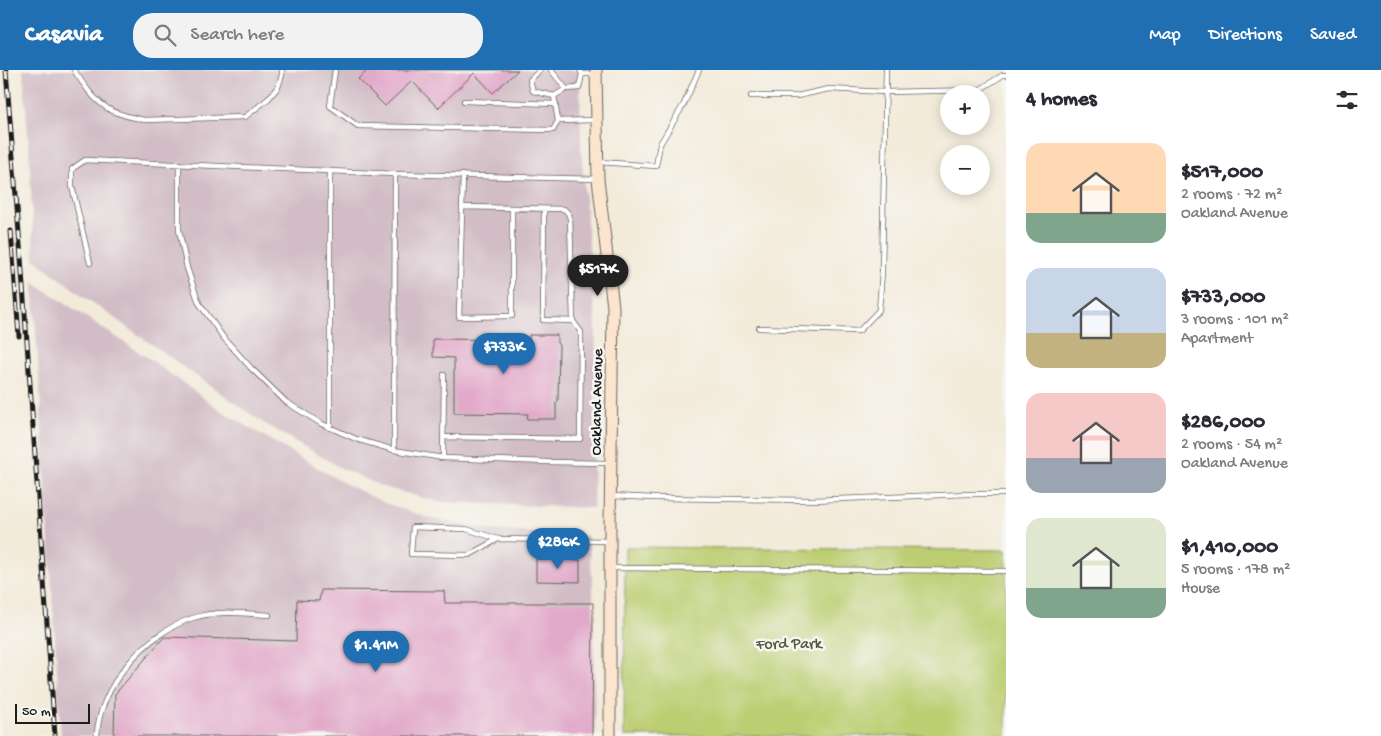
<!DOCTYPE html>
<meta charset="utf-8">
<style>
body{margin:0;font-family:"Gochi Hand",sans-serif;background:#f2f2f3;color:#2b2b33;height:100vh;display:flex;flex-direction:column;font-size:19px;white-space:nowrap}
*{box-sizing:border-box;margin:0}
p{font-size:16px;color:#7c7c81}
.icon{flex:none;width:28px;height:28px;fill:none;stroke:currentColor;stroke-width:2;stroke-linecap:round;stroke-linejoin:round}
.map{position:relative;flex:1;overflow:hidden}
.panel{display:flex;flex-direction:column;background:#fff;width:375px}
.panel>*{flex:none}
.fabs{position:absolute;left:940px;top:15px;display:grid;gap:10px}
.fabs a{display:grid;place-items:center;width:50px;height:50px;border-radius:50%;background:#fff;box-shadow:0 2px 12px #0003;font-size:25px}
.scale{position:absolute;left:15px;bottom:12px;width:75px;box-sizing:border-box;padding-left:5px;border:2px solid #1c1c1c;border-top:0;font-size:14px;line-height:18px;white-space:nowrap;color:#1c1c1c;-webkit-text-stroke:4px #f6f6f2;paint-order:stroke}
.price{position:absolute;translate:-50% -42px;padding:0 11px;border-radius:18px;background:#1f6fb2;color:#fff;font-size:16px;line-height:32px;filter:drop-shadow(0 1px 2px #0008)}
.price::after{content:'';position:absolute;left:50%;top:30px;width:15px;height:11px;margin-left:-8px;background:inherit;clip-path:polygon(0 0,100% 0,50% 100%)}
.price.active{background:#222;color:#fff}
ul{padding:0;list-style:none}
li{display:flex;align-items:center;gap:15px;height:125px;padding:0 20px}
li span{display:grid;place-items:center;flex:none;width:140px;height:100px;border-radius:15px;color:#555}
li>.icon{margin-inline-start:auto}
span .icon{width:60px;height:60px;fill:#fffc;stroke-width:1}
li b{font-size:21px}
h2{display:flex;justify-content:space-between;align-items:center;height:60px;padding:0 20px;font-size:21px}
header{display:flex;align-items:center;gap:30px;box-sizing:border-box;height:70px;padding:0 25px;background:#1f6fb2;color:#fff}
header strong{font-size:24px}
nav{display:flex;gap:28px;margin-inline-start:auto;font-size:18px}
.search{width:350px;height:45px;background:#f2f2f3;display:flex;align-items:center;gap:12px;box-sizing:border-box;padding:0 18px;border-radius:20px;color:#7c7c81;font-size:19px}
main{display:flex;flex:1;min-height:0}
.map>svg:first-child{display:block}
.industrial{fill:#d2bdc6}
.green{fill:#bcce71;stroke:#6c7546}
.building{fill:#e2aaca}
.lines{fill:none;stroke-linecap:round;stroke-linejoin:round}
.lane-casing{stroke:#67645e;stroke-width:6}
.secondary-casing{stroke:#67645e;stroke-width:13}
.lane{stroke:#fff;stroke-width:4.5}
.secondary{stroke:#fce5cf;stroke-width:11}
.rail-casing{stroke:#1c1c1c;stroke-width:5}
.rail{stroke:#f6f6f2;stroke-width:3;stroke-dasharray:9;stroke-linecap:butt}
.labels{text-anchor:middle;stroke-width:5;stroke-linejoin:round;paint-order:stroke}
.street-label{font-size:16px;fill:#1c1c1c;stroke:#f6f6f2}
.park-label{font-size:16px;fill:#545a3a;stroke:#f6f6f2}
</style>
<header>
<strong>Casavia</strong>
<div class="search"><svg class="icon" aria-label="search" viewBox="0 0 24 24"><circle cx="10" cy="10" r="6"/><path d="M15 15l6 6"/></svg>Search here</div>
<nav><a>Map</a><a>Directions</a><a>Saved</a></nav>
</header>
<main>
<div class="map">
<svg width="1006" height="666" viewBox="0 0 1006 666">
<rect width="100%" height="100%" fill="#f6f6f2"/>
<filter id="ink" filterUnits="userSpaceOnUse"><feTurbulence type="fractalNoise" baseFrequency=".02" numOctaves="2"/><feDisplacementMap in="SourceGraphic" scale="10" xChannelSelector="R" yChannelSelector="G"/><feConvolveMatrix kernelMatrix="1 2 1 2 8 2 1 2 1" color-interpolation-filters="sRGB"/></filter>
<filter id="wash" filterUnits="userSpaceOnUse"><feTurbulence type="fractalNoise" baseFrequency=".0096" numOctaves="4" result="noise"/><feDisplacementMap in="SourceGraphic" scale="20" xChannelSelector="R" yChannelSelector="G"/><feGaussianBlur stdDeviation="1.12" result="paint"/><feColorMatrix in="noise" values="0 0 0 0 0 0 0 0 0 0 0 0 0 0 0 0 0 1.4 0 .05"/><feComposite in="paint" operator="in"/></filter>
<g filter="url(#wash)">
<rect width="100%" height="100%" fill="#f3ebda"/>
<!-- industrial -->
<path class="industrial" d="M 23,0 L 580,0 L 581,81 L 596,258 L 593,438 L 439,432 L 383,417 L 339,397 L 262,352 L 83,226 L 34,189 L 29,77 Z
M 33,212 L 151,290 L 223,342 L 342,412 L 385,433 L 429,448 L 489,460 L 588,466 L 593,515 L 595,666 L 61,666 Z"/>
<!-- green -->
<path class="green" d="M 625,477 L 1006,480 L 1006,666 L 624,666 Z"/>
<g id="blocks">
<!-- building -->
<path class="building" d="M 368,0 L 518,0 L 493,23 L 474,3 L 438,38 L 412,11 L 385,36 L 358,9 Z
M 529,265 L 557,265 L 557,273 L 559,275 L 558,331 L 556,333 L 556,349 L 527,349 L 528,344 L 454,343 L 454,288 L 433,287 L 433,269 L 529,270 Z
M 536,489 L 580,490 L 580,512 L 536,511 Z
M 321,520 L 444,521 L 445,533 L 593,533 L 592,666 L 114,666 L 115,624 L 164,567 L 296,571 L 297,530 L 319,531 Z"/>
</g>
</g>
<g filter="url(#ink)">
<use href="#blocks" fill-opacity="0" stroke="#67645e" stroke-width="1"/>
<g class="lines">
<defs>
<path id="lane" d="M 74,0 C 83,14 93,29 107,38 C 117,45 132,47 144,50 L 245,47 L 268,29 L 278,17 L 282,5 L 282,0
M 335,0 L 330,36 L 358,56 L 553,60 L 558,51 L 596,50
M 540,0 L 530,10 L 533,21 L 554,26 L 558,51
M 551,0 L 566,19
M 580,0 L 582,4 L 596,4
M 554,26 L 566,19 L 579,18 L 582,4
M 751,26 L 797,26 L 829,19 L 885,22 L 979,20 L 1003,5 L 1006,5
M 464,31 L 556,34
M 599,92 L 656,96 L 660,74 L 684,34 L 699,0
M 179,94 L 179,160 L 187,198 L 199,233 L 223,267 L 251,298 L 286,332 L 322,354 L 356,369 L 394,380
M 330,101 L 330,358
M 463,105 L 459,247 L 512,246 L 512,138
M 598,109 L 395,104 L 394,380 L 443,388 L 547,392 L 609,393
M 544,139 L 543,250 L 573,251
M 90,193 L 72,116 L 72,99 L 85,90 L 395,104
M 759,258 L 859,261 L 879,240 L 882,202 L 886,0
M 443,367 L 580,369 L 581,262 L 573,251 L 570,148 L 568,143 L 564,139 L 462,137
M 443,388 L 444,305
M 612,426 L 654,428 L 812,430 L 968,424 L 1006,424
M 498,469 L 466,459 L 413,457 L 411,484 L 469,485 L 498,469 L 609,471
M 610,498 L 1006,501
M 97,666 C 98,617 147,562 193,548 C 218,540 243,543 269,545"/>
<path id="secondary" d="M 596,0 L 598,109 L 613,237 L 610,454 L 610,666"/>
</defs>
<!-- lane casing -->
<use href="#lane" class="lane-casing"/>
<!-- secondary casing -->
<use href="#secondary" class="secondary-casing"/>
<!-- lane -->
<use href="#lane" class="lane"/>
<!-- secondary -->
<use href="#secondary" class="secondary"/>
<defs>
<path id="rail" d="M 6,0 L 21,188 L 55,666
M 11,161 L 19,266"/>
</defs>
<!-- rail casing -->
<use href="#rail" class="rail-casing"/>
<!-- rail -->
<use href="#rail" class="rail"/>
</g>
</g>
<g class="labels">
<!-- street labels -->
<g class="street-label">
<text transform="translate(595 332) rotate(-89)" y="6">Oakland Avenue</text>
</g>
<!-- park labels -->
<g class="park-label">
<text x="789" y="578">Ford Park</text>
</g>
</g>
</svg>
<div class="fabs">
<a>+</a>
<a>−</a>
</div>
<div class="scale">50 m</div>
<b class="price active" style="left:598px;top:227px">$517K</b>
<b class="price" style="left:504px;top:305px">$733K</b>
<b class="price" style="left:558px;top:500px">$286K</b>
<b class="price" style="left:376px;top:603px">$1.41M</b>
</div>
<section class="panel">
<h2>4 homes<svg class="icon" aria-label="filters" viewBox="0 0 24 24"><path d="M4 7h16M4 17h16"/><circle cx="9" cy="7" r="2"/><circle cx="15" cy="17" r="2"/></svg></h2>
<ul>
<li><span style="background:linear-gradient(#ffd9b3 70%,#7fa58c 0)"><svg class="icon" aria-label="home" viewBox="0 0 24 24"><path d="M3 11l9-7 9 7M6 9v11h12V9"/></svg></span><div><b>$517,000</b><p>2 rooms · 72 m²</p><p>Oakland Avenue</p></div></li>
<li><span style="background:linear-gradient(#c9d6e8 65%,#c2b280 0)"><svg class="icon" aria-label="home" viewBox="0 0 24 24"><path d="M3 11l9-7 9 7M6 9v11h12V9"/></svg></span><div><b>$733,000</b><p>3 rooms · 101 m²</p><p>Apartment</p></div></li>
<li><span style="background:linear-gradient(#f6c9c9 65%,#9aa5b1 0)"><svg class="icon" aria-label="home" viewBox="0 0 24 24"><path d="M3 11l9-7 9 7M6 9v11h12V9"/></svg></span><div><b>$286,000</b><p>2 rooms · 54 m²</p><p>Oakland Avenue</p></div></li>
<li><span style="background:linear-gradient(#dfe7d0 70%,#7fa58c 0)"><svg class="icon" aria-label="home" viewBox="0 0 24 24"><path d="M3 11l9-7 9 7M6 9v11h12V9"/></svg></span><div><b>$1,410,000</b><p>5 rooms · 178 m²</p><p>House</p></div></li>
</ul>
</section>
</main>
